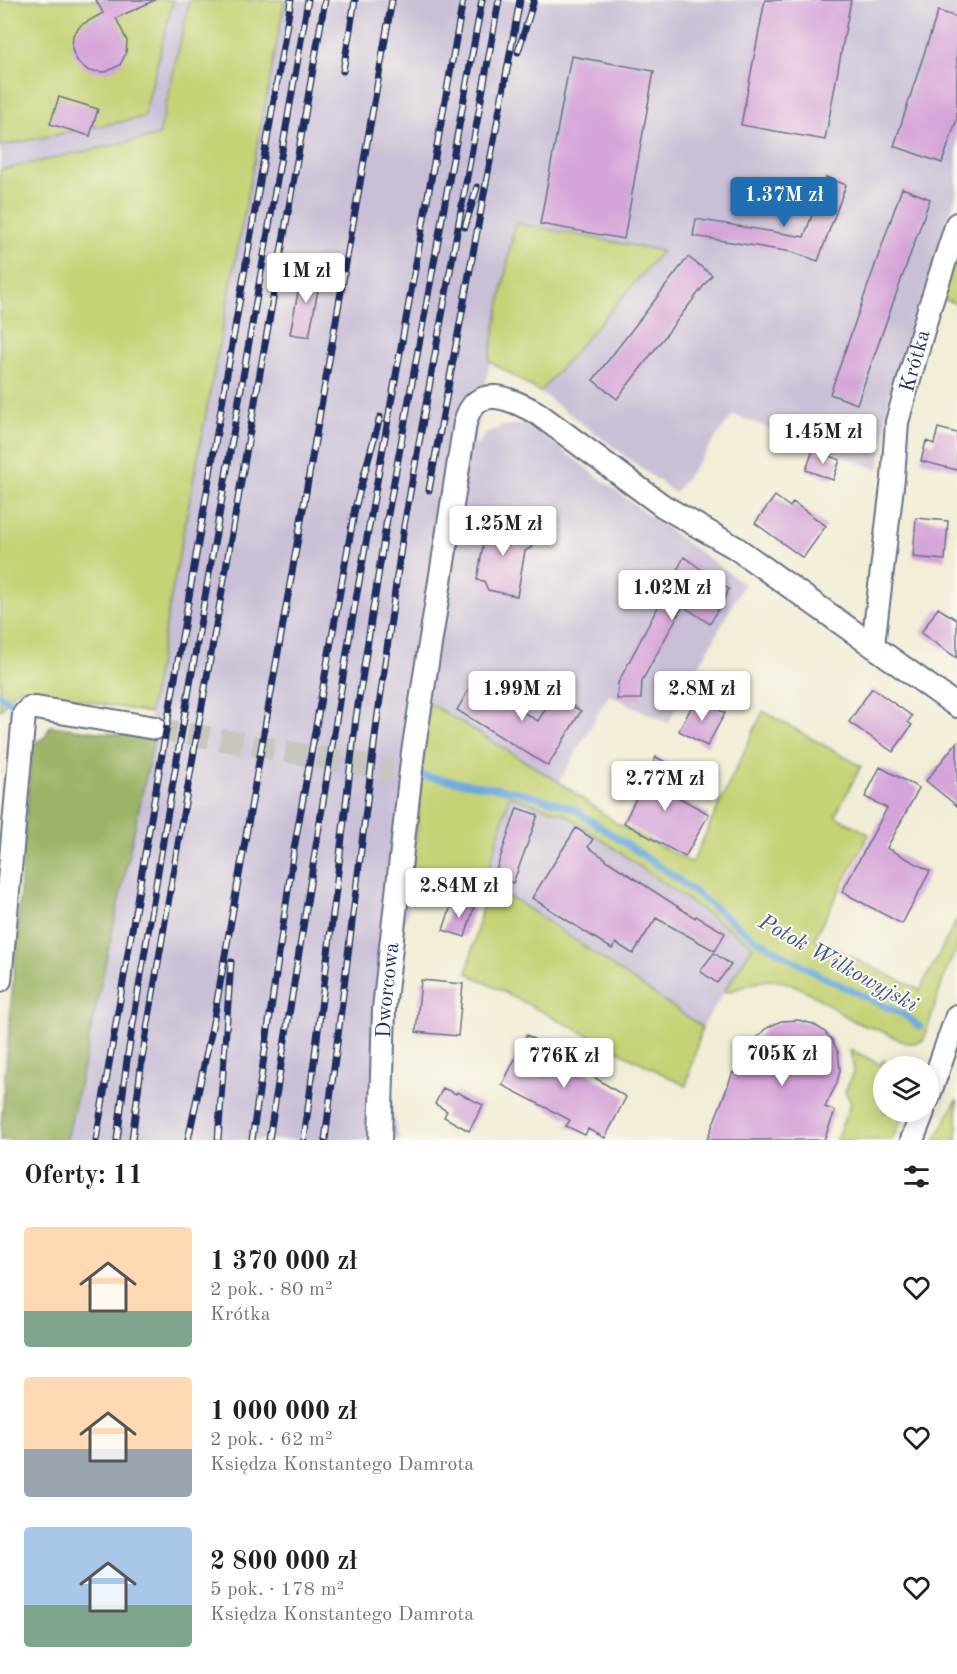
<!DOCTYPE html>
<html lang="pl">
<meta charset="utf-8">
<style>
body{margin:0;font-family:"Old Standard TT",serif;background:#f2f2f2;color:#202124;height:100vh;display:flex;flex-direction:column;font-size:22px;white-space:nowrap}
*{box-sizing:border-box;margin:0}
p{font-size:20px;color:#757577}
.icon{flex:none;width:33px;height:33px;fill:none;stroke:currentColor;stroke-width:2;stroke-linecap:round;stroke-linejoin:round}
.map{position:relative;height:1140px;overflow:hidden}
.panel{display:flex;flex-direction:column;background:#fff;flex:1}
.panel>*{flex:none}
.buttons{position:absolute;left:873px;top:1056px;display:grid;gap:12px}
.buttons a{display:grid;place-items:center;width:66px;height:66px;border-radius:50%;background:#fff;box-shadow:0 3px 15px #0003;font-size:30px}
.price{position:absolute;translate:-50% -51px;padding:0 14px;border-radius:6px;background:#fff;color:#222;font-size:20px;line-height:39px;filter:drop-shadow(0 2px 3px #0008)}
.price::after{content:'';position:absolute;left:50%;top:36px;width:18px;height:14px;margin-left:-9px;background:inherit;clip-path:polygon(0 0,100% 0,50% 100%)}
.price.current{background:#1f6fb2;color:#fff}
ul{padding:0;list-style:none}
li{display:flex;align-items:center;gap:18px;height:150px;padding:0 24px}
li span{display:grid;place-items:center;flex:none;width:168px;height:120px;border-radius:6px;color:#555}
li>.icon{margin-inline-start:auto}
span .icon{width:72px;height:72px;fill:#fffc;stroke-width:1}
li b{font-size:26px}
h2{display:flex;justify-content:space-between;align-items:center;height:72px;padding:0 24px;font-size:26px}
.map>svg:first-child{display:block}
.industrial{fill:#c9bfd7}
.green{fill:#c5d274;stroke:#708069;stroke-width:1.5}
.forest{fill:#9cb466;stroke:#5c7262;stroke-width:1.5}
.lines{fill:none;stroke-linecap:round;stroke-linejoin:round}
.stream{stroke:#6aa9dd;stroke-width:7}
.building{fill:#d5a4d9}
.minor-tunnel{stroke:#c7c7be;stroke-width:22;stroke-dasharray:22 11;stroke-linecap:butt}
.minor-casing{stroke:#667288;stroke-width:26}
.minor{stroke:#fff;stroke-width:22}
.rail-casing{stroke:#1b2f5e;stroke-width:7}
.rail{stroke:#fbf7ec;stroke-width:4.5;stroke-dasharray:14;stroke-linecap:butt}
.labels{text-anchor:middle;stroke-width:4.5;stroke-linejoin:round;paint-order:stroke}
.street-label{font-size:21px;fill:#1b2f5e;stroke:#fbf7ec}
.water-label{font-size:22px;font-style:italic;fill:#375a8a;stroke:#fbf7ec}
</style>
<div class="map">
<svg width="957" height="1140" viewBox="0 0 957 1140">
<rect width="100%" height="100%" fill="#fbf7ec"/>
<filter id="ink" filterUnits="userSpaceOnUse"><feTurbulence type="fractalNoise" baseFrequency=".0167" numOctaves="2"/><feDisplacementMap in="SourceGraphic" scale="12" xChannelSelector="R" yChannelSelector="G"/><feConvolveMatrix kernelMatrix="1 2 1 2 8 2 1 2 1" color-interpolation-filters="sRGB"/></filter>
<filter id="wash" filterUnits="userSpaceOnUse"><feTurbulence type="fractalNoise" baseFrequency=".008" numOctaves="4" result="noise"/><feDisplacementMap in="SourceGraphic" scale="24" xChannelSelector="R" yChannelSelector="G"/><feGaussianBlur stdDeviation="1.35" result="paint"/><feColorMatrix in="noise" values="0 0 0 0 0 0 0 0 0 0 0 0 0 0 0 0 0 1.4 0 .05"/><feComposite in="paint" operator="in"/></filter>
<g filter="url(#wash)">
<rect width="100%" height="100%" fill="#f2edd6"/>
<!-- industrial -->
<path class="industrial" d="M 0,0 L 190,0 L 159,135 L 0,170 Z
M 285,0 L 957,0 L 957,192 L 890,394 L 879,470 L 733,415 L 675,493 L 540,392 L 662,251 L 515,224 L 474,448 L 486,433 L 504,426 L 522,424 L 541,434 L 655,520 L 744,584 L 668,723 L 609,695 L 559,782 L 429,704 L 408,913 L 399,933 L 391,1086 L 393,1113 L 400,1140 L 67,1140 L 154,739 L 149,713 Z
M 509,796 L 565,814 L 753,947 L 702,1027 L 517,902 L 484,887 Z"/>
<!-- green -->
<path class="green" d="M 0,0 L 173,0 L 144,117 L 0,146 Z
M 190,0 L 285,0 L 149,713 L 18,688 L 0,710 L 0,170 L 159,135 Z
M 515,223 L 662,251 L 540,392 L 489,361 Z
M 957,257 L 957,304 L 941,298 Z
M 429,703 L 559,782 L 618,824 L 692,863 L 763,711 L 861,766 L 835,816 L 869,834 L 814,939 L 920,990 L 957,919 L 957,947 L 944,977 L 924,1040 C 907,1049 898,1038 882,1031 C 873,1028 864,1026 856,1022 C 830,1009 803,982 773,980 C 755,979 742,990 724,992 L 753,946 L 565,814 L 509,796 L 484,887 L 517,901 L 702,1027 L 686,1086 L 467,973 L 485,895 L 455,885 L 411,884 Z
M 850,1049 L 881,1065 L 883,1060 L 894,1066 L 884,1066 L 884,1112 L 905,1112 L 892,1140 L 836,1140 L 851,1102 L 845,1092 L 854,1070 Z
M 957,1099 L 957,1140 L 935,1140 Z"/>
<!-- forest -->
<path class="forest" d="M 50,726 L 154,739 L 67,1140 L 0,1140 L 32,745 L 45,737 Z"/>
<g class="lines">
<!-- stream -->
<path class="stream" d="M 0,695 L 12,703
M 423,776 L 519,792 L 571,807 L 671,874 L 752,937 L 823,977 L 906,1016 L 920,1027"/>
</g>
<g id="blocks">
<!-- building -->
<path class="building" d="M 96,0 L 155,0 L 116,18 L 127,41 L 126,53 L 120,65 L 106,72 L 89,71 L 78,62 L 72,50 L 73,35 L 81,25 L 103,13 Z
M 765,0 L 851,0 L 825,140 L 741,125 Z
M 938,11 L 957,17 L 957,119 L 942,163 L 894,146 Z
M 571,56 L 654,71 L 624,239 L 540,224 Z
M 59,97 L 98,109 L 90,136 L 50,124 Z
M 826,177 L 846,185 L 818,261 L 792,252 L 693,236 L 696,219 L 804,237 Z
M 902,188 L 930,199 L 857,404 L 830,394 Z
M 688,257 L 712,275 L 617,399 L 593,380 Z
M 302,271 L 321,274 L 309,337 L 290,334 Z
M 938,428 L 957,433 L 957,470 L 921,461 L 926,441 L 934,444 Z
M 813,450 L 840,460 L 833,480 L 806,470 Z
M 775,496 L 790,507 L 793,502 L 826,526 L 803,558 L 755,523 Z
M 916,518 L 948,521 L 945,560 L 913,557 Z
M 489,520 L 496,522 L 496,520 L 517,523 L 518,531 L 532,547 L 525,551 L 517,596 L 488,590 L 484,581 L 477,580 L 483,546 L 482,536 L 485,537 Z
M 684,557 L 729,589 L 710,624 L 683,606 L 642,681 L 641,699 L 617,699 L 618,683 Z
M 938,608 L 957,620 L 957,658 L 921,633 Z
M 473,682 L 538,721 L 554,695 L 581,711 L 548,766 L 457,710 Z
M 872,688 L 912,716 L 908,722 L 912,725 L 893,752 L 849,722 Z
M 696,698 L 725,713 L 707,746 L 679,731 Z
M 957,742 L 957,806 L 926,781 Z
M 656,757 L 677,768 L 665,790 L 709,814 L 685,857 L 624,823 Z
M 880,767 L 919,788 L 887,848 L 930,871 L 902,924 L 842,892 L 887,808 L 865,797 Z
M 517,808 L 538,815 L 513,883 L 494,876 Z
M 576,828 L 593,839 L 588,847 L 606,859 L 606,860 L 695,918 L 696,916 L 725,933 L 715,951 L 656,918 L 633,954 L 616,943 L 612,949 L 532,898 Z
M 453,900 L 474,907 L 465,937 L 443,930 Z
M 714,953 L 731,965 L 717,983 L 700,971 Z
M 421,980 L 463,984 L 458,1036 L 416,1032 Z
M 798,1020 L 813,1024 L 824,1031 L 832,1040 L 838,1052 L 840,1070 L 837,1083 L 825,1107 L 835,1111 L 824,1140 L 707,1140 L 733,1072 L 740,1075 L 754,1041 L 765,1029 L 781,1021 Z
M 527,1035 L 626,1097 L 605,1138 L 588,1129 L 585,1135 L 566,1126 L 570,1120 L 502,1085 Z
M 443,1088 L 456,1094 L 457,1092 L 483,1105 L 469,1131 L 444,1117 L 447,1111 L 435,1104 Z"/>
</g>
</g>
<g filter="url(#ink)">
<use href="#blocks" fill-opacity="0" stroke="#667288" stroke-width="1.5"/>
<g class="lines">
<!-- minor-tunnel -->
<path class="minor-tunnel" d="M 155,728 L 392,770"/>
<defs>
<g id="minor">
<path id="s1" d="M 873,645 L 893,478 L 897,422 L 929,309 L 957,224"/>
<path d="M 0,980 L 24,714 L 30,708 L 36,708 L 155,728"/>
<path d="M 928,1098 L 957,1016"/>
<path id="s2" d="M 380,1140 L 384,1009 L 413,752 L 465,423 C 475,381 512,399 537,413 L 663,506 L 736,548 L 957,706"/>
<path d="M 912,1140 L 923,1112"/>
</g>
</defs>
<!-- minor casing -->
<use href="#minor" class="minor-casing"/>
<!-- minor -->
<use href="#minor" class="minor"/>
<defs>
<path id="rail" d="M 518,52 L 534,0
M 343,71 L 355,0
M 465,227 L 477,187
M 429,490 L 520,0
M 96,1140 L 291,0
M 117,1140 L 127,1060 L 166,823 L 308,0
M 132,1140 L 142,1059 L 181,826 L 325,0
M 188,1140 L 214,1018 L 236,893 L 392,0
M 218,1140 L 231,962
M 252,1140 L 294,849 L 355,508 L 380,417
M 269,1140 L 351,627 L 463,0
M 304,1140 L 334,906 L 356,718 L 386,525 L 482,0
M 325,1140 L 377,721 L 404,526 L 499,0"/>
</defs>
<!-- rail casing -->
<use href="#rail" class="rail-casing"/>
<!-- rail -->
<use href="#rail" class="rail"/>
</g>
</g>
<g class="labels">
<!-- street labels -->
<g class="street-label">
<text dy="7" stroke="none"><textPath href="#s1" startOffset="288">Krótka</textPath></text>
<text dy="7" stroke="none"><textPath href="#s2" startOffset="150">Dworcowa</textPath></text>
</g>
<!-- water labels -->
<g class="water-label">
<text transform="translate(839 962) rotate(29)" y="8">Potok Wilkowyjski</text>
</g>
</g>
</svg>
<div class="buttons">
<a><svg class="icon" aria-label="layers" viewBox="0 0 24 24"><path d="M12 4l9 5-9 5-9-5zM3 14l9 5 9-5"/></svg></a>
</div>
<b class="price current" style="left:784px;top:228px">1.37M zł</b>
<b class="price" style="left:306px;top:304px">1M zł</b>
<b class="price" style="left:823px;top:465px">1.45M zł</b>
<b class="price" style="left:503px;top:557px">1.25M zł</b>
<b class="price" style="left:672px;top:621px">1.02M zł</b>
<b class="price" style="left:522px;top:722px">1.99M zł</b>
<b class="price" style="left:702px;top:722px">2.8M zł</b>
<b class="price" style="left:665px;top:812px">2.77M zł</b>
<b class="price" style="left:459px;top:919px">2.84M zł</b>
<b class="price" style="left:782px;top:1087px">705K zł</b>
<b class="price" style="left:564px;top:1089px">776K zł</b>
</div>
<section class="panel">
<h2>Oferty: 11<svg class="icon" aria-label="filters" viewBox="0 0 24 24"><path d="M4 7h16M4 17h16"/><circle cx="9" cy="7" r="2"/><circle cx="15" cy="17" r="2"/></svg></h2>
<ul>
<li><span style="background:linear-gradient(#ffd9b3 70%,#7fa58c 0)"><svg class="icon" aria-label="home" viewBox="0 0 24 24"><path d="M3 11l9-7 9 7M6 9v11h12V9"/></svg></span><div><b>1 370 000 zł</b><p>2 pok. · 80 m²</p><p>Krótka</p></div><svg class="icon" aria-label="heart" viewBox="0 0 24 24"><path d="M12 20l-8-8c-3-5 5-10 8-4 3-6 11-1 8 4z"/></svg></li>
<li><span style="background:linear-gradient(#ffd9b3 60%,#9aa5b1 0)"><svg class="icon" aria-label="home" viewBox="0 0 24 24"><path d="M3 11l9-7 9 7M6 9v11h12V9"/></svg></span><div><b>1 000 000 zł</b><p>2 pok. · 62 m²</p><p>Księdza Konstantego Damrota</p></div><svg class="icon" aria-label="heart" viewBox="0 0 24 24"><path d="M12 20l-8-8c-3-5 5-10 8-4 3-6 11-1 8 4z"/></svg></li>
<li><span style="background:linear-gradient(#a9c7e8 65%,#7fa58c 0)"><svg class="icon" aria-label="home" viewBox="0 0 24 24"><path d="M3 11l9-7 9 7M6 9v11h12V9"/></svg></span><div><b>2 800 000 zł</b><p>5 pok. · 178 m²</p><p>Księdza Konstantego Damrota</p></div><svg class="icon" aria-label="heart" viewBox="0 0 24 24"><path d="M12 20l-8-8c-3-5 5-10 8-4 3-6 11-1 8 4z"/></svg></li>
</ul>
</section>
